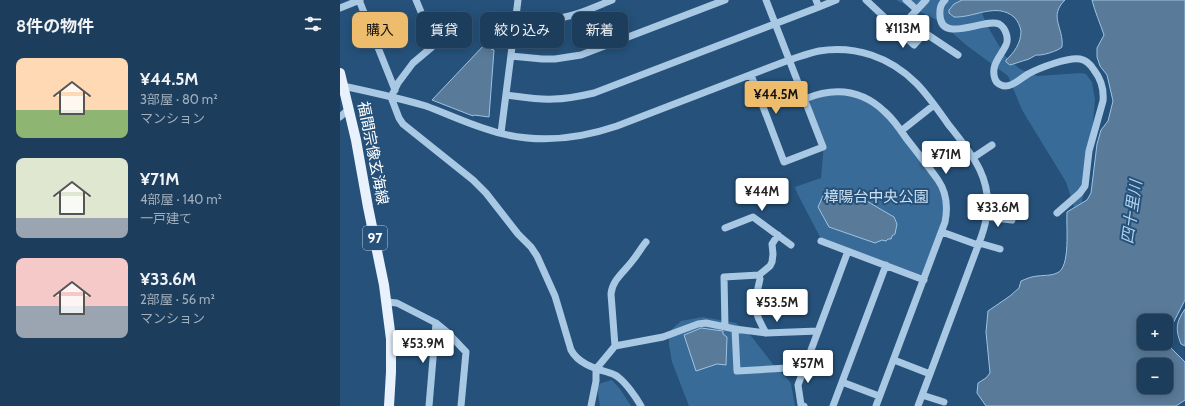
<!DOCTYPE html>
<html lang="ja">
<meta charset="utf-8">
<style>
body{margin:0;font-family:Cabin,"Noto Sans JP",sans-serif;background:#254462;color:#f1f3f6;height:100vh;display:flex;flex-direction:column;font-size:15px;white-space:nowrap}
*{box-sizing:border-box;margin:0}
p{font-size:13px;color:#a0aebb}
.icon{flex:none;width:22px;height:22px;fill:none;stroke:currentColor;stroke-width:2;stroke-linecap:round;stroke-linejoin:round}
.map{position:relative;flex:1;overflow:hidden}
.panel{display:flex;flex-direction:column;background:#1c3d5c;width:340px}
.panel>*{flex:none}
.banner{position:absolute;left:12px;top:12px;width:380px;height:36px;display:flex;gap:8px}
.controls{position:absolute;left:797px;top:314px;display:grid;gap:8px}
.controls a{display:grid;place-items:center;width:36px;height:36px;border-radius:8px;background:#1c3d5c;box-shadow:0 2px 10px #0003,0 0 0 1px #3a5672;font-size:20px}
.price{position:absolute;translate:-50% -34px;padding:0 9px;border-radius:4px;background:#fff;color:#222;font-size:13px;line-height:26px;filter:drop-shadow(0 1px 2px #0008)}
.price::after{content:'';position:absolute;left:50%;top:24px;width:12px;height:9px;margin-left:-6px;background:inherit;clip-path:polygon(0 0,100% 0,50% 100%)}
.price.selected{background:#edbd6d;color:#111}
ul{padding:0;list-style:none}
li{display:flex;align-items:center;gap:12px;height:100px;padding:0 16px}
li span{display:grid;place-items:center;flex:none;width:112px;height:80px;border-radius:8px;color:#555}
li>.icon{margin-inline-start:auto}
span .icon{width:48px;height:48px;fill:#fffc;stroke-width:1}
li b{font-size:17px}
h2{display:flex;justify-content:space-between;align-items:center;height:48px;padding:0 16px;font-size:17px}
.chip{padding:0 14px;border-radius:8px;background:#1c3d5c;box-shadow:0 2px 10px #0003,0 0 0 1px #3a5672;font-size:14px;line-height:36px}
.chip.selected{background:#edbd6d;color:#111}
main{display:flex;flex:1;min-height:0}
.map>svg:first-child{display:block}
.green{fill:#386b97}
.water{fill:#597a98;stroke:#9cc4e5;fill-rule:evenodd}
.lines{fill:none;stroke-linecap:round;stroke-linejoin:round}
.minor{stroke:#a8c8e4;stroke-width:7}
.major{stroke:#e8f1fc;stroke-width:10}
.labels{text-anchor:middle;stroke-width:4;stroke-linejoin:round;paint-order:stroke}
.shield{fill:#25517a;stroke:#becbd7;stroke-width:1}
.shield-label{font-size:14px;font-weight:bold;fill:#fff}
.street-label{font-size:15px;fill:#fff;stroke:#25517a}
.park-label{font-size:15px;fill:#cbe0f3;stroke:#25517a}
.water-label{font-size:16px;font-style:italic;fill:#b3d2ec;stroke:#25517a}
</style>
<main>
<section class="panel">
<h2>8件の物件<svg class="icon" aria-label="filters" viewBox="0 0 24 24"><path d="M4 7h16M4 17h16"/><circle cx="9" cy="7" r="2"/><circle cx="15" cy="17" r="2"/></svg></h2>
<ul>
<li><span style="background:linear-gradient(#ffd9b3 65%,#8fb573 0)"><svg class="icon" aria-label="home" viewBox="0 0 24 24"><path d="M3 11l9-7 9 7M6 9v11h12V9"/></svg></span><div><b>¥44.5M</b><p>3部屋 · 80 m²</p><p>マンション</p></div></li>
<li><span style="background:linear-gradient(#dfe7d0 75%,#9aa5b1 0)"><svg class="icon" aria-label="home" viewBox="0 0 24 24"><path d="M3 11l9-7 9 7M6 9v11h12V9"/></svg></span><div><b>¥71M</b><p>4部屋 · 140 m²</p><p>一戸建て</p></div></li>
<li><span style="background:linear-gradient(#f6c9c9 60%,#9aa5b1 0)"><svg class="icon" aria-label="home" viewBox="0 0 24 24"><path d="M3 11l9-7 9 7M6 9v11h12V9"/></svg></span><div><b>¥33.6M</b><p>2部屋 · 56 m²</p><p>マンション</p></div></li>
</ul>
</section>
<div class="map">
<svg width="845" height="406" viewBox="0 0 845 406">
<rect width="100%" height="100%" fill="#25517a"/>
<!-- green -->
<path class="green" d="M 556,0 L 639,0 L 641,11 L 648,27 L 665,56 L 680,69 L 697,76 L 741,73 L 746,74 L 752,82 L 755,100 L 752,133 L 739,223 L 726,182 L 682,110 L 668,76 L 626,45 L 599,21 Z
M 498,95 L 513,96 L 529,103 L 546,116 L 599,186 L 605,206 L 603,217 L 583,274 L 580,275 L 480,237 L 457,193 L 455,187 L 481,178 L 484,143 L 469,103 L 471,100 L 480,97 Z
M 363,317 L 396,323 L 412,337 L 435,367 L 448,379 L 451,384 L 455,406 L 349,406 L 332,362 L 329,345 L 329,335 L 332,329 L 341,321 Z
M 272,380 L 280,389 L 291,406 L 260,406 L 257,387 L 261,383 Z"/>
<!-- water -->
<path class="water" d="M 622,0 L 725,0 C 708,17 724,27 722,47 C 718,51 702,56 696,55 L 689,59 L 670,65 L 666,62 L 666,60 C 674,53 681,43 681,31 C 680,26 678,21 674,17 C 656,2 634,18 614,17 L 609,13 L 609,10 L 614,4 Z
M 752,0 L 845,0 L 845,300 L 828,333 L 828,345 L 845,362 L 845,400 L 836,406 L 646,406 L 637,393 L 638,383 L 646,378 L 650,373 L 646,332 L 648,311 L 670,296 L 679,288 L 681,281 C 686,279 692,276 698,276 C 705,275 710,276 717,273 C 731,268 726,225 727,212 L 747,200 L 751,193 L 757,144 L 761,130 L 768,121 L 773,101 L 767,75 L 760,66 L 757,57 L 757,48 L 764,35 C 760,23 755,12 752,0 ZM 804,321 L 826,321 L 826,343 L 804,343 ZM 804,365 L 826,365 L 826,387 L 804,387 Z
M 146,43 L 151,43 L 151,49 L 154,50 L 149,117 L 134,115 L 133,116 L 92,100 Z
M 498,189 L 525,200 L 554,217 L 557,224 L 555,234 L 552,236 L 551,239 L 548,239 L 546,241 L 542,240 L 535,243 L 489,227 L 478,207 L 483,196 Z
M 845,309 L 845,346 L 841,344 C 835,329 836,322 845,309 Z
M 361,328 L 383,331 L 383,334 L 387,337 L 386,365 L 377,364 L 356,371 L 344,335 Z"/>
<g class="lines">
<!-- minor -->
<path class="minor" d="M 19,0 L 55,90
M 76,0 L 94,43 L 92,47 L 73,63 L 58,83 L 51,97 L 59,118 L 63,124 L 133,180 L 146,193 L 178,234 L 191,247 L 197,256 L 215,296 L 231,350 C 238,363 253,368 267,372 C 270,373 275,374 278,377 C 286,383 296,397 301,406
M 526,0 L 574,45 L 585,33 L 618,55
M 566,0 L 577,10
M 605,0 C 602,3 600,7 600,11 C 597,47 645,17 659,24 C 666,28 669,39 666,45 C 661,56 650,65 655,79 C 656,82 658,84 661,85 C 670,89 680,79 688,74 C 699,68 728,57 740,59 C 746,60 751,65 754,70 C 761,79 764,90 763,101 L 749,151 L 745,186 L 740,193 L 717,213
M 479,7 L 496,0
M 0,8 L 20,0
M 176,15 C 187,17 199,20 210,19 C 232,18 252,8 272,0
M 558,30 L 586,0
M 171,56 L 202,59 L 215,59 L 241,55 L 385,0
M 411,75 L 444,162 L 483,147 L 426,0
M 3,86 C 31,92 59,98 86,106 C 105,113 124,122 143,128 C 187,144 233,141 277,126 L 449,60 C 459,57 469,53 479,51 C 515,45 550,57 576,83 C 588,95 598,110 608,124 C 631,153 654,179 646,219 C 645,227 642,235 639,243 L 578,406
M 166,95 C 182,97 198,100 214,99 C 228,99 241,96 254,93 L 479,7 L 476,0
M 465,99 C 494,87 521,89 545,112 C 553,119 560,129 566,138 C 577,152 588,166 598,180 C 607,193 608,207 605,222 L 536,406
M 0,117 L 9,109
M 561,131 L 594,105
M 161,133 L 178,0
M 634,157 L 652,145
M 647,217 L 672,220
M 385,228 L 413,217 L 451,245
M 602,232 L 638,245
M 481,241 L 584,280
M 639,243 L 660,249
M 419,275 L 430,266 L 432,262 L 433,254 L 432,244 L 438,235
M 47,302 L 57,303 L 96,323 L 107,332 L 126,352 L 121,406
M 385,327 L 384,277 L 419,275 L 420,279 C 414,305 412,309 426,333
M 395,329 L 397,371 L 464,367
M 275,346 L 323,337 L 358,324 L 366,323 L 395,329 L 426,333 L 478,331
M 554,360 L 590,374
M 502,382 L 539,396
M 582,395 L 604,402
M 89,406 L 96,323
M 251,406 L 256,381 L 256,369 L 275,346 L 271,294 C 272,280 285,271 293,260 C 298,254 301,248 306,242
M 464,406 L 461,405 L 458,385 L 508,251
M 493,406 L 546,265"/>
<!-- major -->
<path class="major" d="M 0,73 L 16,140 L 28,207 L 44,285 L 51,339 L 51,372 L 49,406"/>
</g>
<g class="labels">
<!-- shield labels -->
<rect class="shield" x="23" y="226" width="24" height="24" rx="3"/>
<g class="shield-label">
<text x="35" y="243">97</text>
</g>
<!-- street labels -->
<g class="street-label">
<text transform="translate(33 153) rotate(79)" y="5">福間宗像玄海線</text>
</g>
<!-- park labels -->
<g class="park-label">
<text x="536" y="202">樟陽台中央公園</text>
</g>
<!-- water labels -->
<g class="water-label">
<text transform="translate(791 212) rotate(-82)" y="6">四十里川</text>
</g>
</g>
</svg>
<div class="controls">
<a>+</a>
<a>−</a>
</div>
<b class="price" style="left:563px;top:49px">¥113M</b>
<b class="price selected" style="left:436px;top:115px">¥44.5M</b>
<b class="price" style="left:606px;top:175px">¥71M</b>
<b class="price" style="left:422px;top:212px">¥44M</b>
<b class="price" style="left:658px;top:228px">¥33.6M</b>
<b class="price" style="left:437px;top:323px">¥53.5M</b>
<b class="price" style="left:83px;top:364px">¥53.9M</b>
<b class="price" style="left:468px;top:384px">¥57M</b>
<div class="banner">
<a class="chip selected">購入</a>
<a class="chip">賃貸</a>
<a class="chip">絞り込み</a>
<a class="chip">新着</a>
</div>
</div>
</main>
